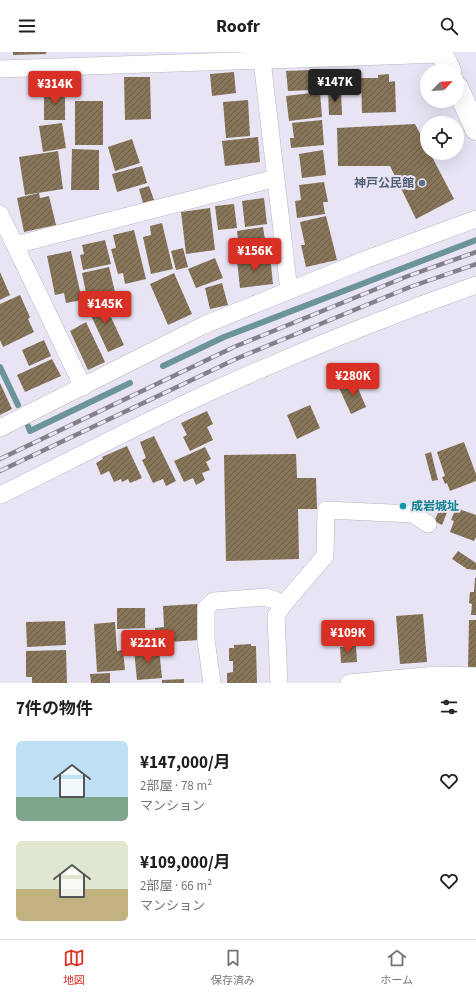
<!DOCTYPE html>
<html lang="ja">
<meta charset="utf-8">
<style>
body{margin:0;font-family:"Source Sans 3","Noto Sans JP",sans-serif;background:#f6f6f6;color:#202124;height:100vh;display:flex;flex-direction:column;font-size:15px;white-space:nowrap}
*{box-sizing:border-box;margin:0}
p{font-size:13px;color:#757577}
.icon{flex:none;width:22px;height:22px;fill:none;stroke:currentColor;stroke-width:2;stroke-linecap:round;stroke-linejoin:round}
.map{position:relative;height:631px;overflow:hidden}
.side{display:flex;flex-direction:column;background:#fff;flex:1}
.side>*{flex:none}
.needle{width:26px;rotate:65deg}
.buttons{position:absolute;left:420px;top:12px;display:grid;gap:8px}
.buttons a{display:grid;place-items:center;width:44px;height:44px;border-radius:50%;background:#fff;box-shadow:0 4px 16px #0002;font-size:20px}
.price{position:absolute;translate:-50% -34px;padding:0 9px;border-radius:4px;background:#d93025;color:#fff;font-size:13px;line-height:26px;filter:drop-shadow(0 1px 2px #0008)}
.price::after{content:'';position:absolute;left:50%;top:24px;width:12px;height:9px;margin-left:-6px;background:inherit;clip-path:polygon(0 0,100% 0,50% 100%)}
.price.current{background:#222;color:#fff}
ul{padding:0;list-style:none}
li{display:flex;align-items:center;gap:12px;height:100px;padding:0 16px}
li span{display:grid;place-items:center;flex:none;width:112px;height:80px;border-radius:6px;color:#555}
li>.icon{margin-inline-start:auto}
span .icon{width:48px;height:48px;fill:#fffc;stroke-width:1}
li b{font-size:17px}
h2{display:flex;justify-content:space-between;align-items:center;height:48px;padding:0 16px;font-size:17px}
header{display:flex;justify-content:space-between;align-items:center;height:52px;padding:0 16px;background:#fff;font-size:18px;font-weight:700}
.menu{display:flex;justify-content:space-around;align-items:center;height:56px;border-top:1px solid #e0e0e0;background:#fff;font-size:11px;color:#757577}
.menu a{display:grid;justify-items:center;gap:2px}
.menu .current{color:#d93025}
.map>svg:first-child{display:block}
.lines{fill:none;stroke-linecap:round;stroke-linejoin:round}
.stream{stroke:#6b959b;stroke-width:6}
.building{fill:url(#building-hatch)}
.street-casing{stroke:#b9b5c4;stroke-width:18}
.secondary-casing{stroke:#b9b5c4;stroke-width:23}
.street{stroke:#fff;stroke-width:17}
.secondary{stroke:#fff;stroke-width:22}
.rail-casing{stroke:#84808a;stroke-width:4.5}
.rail{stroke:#e9e4f4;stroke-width:3;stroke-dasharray:9;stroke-linecap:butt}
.service-dot{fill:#5c6f8a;stroke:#e9e4f4;stroke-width:1.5}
.culture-dot{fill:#0f9aa8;stroke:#e9e4f4;stroke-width:1.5}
.labels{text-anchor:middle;stroke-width:4;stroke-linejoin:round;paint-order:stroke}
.service-label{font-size:12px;font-weight:bold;fill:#4e5e75;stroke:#e9e4f4;text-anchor:end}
.culture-label{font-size:12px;font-weight:bold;fill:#0d838f;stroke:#e9e4f4;text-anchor:start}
</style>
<header><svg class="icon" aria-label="menu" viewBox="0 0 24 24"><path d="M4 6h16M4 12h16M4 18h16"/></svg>Roofr<svg class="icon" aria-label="search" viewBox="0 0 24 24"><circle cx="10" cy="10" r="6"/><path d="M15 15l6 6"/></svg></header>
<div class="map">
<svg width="476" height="631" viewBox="0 0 476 631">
<defs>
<pattern id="building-hatch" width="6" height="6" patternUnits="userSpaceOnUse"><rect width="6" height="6" fill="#877559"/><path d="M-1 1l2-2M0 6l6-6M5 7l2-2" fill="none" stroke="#6a5c48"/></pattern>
</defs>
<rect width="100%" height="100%" fill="#e9e4f4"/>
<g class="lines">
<!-- stream -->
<path class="stream" d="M 163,314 L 224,285 L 476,188
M 0,315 L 18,353
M 28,374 L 30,379 L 130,331"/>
</g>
<!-- building -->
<path class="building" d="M 13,0 L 46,0 L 46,2 L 13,3 Z
M 310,18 L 312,38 L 288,39 L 286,19 Z
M 234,20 L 236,41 L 212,44 L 210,22 Z
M 389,22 L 389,30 L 395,29 L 396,60 L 362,61 L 361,26 L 378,26 L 378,23 Z
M 124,25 L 150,25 L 151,67 L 125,68 Z
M 65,38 L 65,68 L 44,68 L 44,39 Z
M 341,38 L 342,63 L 329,63 L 328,39 Z
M 320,40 L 322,65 L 289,69 L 286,44 Z
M 248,48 L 250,84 L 226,86 L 223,50 Z
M 75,49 L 103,49 L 103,93 L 75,93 Z
M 322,68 L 324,93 L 291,96 L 290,86 L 294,86 L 292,71 Z
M 62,71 L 66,96 L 43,100 L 39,74 Z
M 415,72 L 427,95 L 427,101 L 430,101 L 454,147 L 416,167 L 390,114 L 338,114 L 337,76 Z
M 258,85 L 260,110 L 225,114 L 222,89 Z
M 132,87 L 140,111 L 115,119 L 108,95 Z
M 72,97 L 99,98 L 99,138 L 71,138 Z
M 323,98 L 326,123 L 302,126 L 299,102 Z
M 58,99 L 63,137 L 25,143 L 19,105 Z
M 142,114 L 147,131 L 117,140 L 112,122 Z
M 324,130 L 328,150 L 323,150 L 325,162 L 297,166 L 295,149 L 301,148 L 299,133 Z
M 149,134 L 154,148 L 143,151 L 139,137 Z
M 39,141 L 40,146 L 49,144 L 56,173 L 24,180 L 17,146 Z
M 264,146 L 267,172 L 245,175 L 242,149 Z
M 234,152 L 237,176 L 218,178 L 215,154 Z
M 210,156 L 215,198 L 186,202 L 181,160 Z
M 326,164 L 337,208 L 306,215 L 301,193 L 305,193 L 300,170 Z
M 162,171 L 173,217 L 151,222 L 143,185 L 151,183 L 150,174 Z
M 263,175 L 267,201 L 247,203 L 247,198 L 239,199 L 237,179 Z
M 134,178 L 146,227 L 125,232 L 123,221 L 118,222 L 111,197 L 116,196 L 113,183 Z
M 105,188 L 111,212 L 83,218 L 80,203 L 84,202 L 82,193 Z
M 183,196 L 188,215 L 176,218 L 171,199 Z
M 71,199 L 82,248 L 66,251 L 64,241 L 55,243 L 47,204 Z
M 270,203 L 273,232 L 240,236 L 237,208 Z
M 215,206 L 223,226 L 196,236 L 188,217 Z
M 109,215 L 115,240 L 87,246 L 82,221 Z
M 0,220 L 10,243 L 0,248 Z
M 174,221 L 192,262 L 168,273 L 150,232 Z
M 222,231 L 228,253 L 210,257 L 205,236 Z
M 20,243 L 30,265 L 28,267 L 34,280 L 3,295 L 0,288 L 0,252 Z
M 102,246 L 124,293 L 108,300 L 86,253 Z
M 86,270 L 105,310 L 88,318 L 70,279 Z
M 44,288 L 51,304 L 29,314 L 22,298 Z
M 52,307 L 61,324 L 25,340 L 17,323 Z
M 355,329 L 366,355 L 351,362 L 339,336 Z
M 0,331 L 12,357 L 0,363 Z
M 310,353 L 320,376 L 297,387 L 287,363 Z
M 207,359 L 213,372 L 207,375 L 213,388 L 190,399 L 183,385 L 187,383 L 181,371 Z
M 154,384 L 176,429 L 166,434 L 163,427 L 153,431 L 142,408 L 146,406 L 140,390 Z
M 464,390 L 476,422 L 476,429 L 450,439 L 447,431 L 445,432 L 442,425 L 445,424 L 437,400 Z
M 127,394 L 142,426 L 130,431 L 128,427 L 122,430 L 121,427 L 114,430 L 109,419 L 101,423 L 96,411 L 103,407 L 102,405 Z
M 205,395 L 211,407 L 206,410 L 210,418 L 202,421 L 205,428 L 196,433 L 193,426 L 184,430 L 174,409 Z
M 431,400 L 438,428 L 432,429 L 425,402 Z
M 296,402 L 297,426 L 316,426 L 317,457 L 298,457 L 299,507 L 226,509 L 224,403 Z
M 441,455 L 448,458 L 442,473 L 434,469 Z
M 456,456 L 476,463 L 476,485 L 474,489 L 450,480 L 454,469 L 451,468 Z
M 458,499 L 476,511 L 476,518 L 467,517 L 452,507 Z
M 475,526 L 476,526 L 476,563 L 471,563 L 472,552 L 469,551 L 470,540 L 474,540 Z
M 197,552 L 199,588 L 155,591 L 155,576 L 164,575 L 163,554 Z
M 117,556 L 145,556 L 145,576 L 117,577 Z
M 423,562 L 427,610 L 400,612 L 396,564 Z
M 469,568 L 476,568 L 476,616 L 468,616 Z
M 65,569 L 66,593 L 27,595 L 26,570 Z
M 115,570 L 117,599 L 123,598 L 125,618 L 97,620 L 94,572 Z
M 251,592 L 251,594 L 256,594 L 257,631 L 227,631 L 227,621 L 233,620 L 233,609 L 229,609 L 229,596 L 234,596 L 234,593 Z
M 356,594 L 357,610 L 341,611 L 340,595 Z
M 159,596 L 162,626 L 137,628 L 134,598 Z
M 66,598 L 67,631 L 32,631 L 32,625 L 26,625 L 26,599 Z
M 110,621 L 110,631 L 91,631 L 90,622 Z
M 184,627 L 184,631 L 162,631 L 162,628 Z"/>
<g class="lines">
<defs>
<path id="street" d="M 262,8 L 289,239
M 0,17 L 442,2
M 0,162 L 83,335
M 15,193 L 276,126
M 0,376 L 204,273 L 367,207 L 476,167
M 0,443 C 67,410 133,376 201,344 C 290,303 383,266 476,233
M 212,631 L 206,588 L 206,556 L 214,549 L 265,545 L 275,548 L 283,553 L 325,504 L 326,458 L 413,462 L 428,472
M 279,631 L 276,564 L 283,553
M 349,631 L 436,623 L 476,624"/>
<path id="secondary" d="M 441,0 L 450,19
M 457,35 L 476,77"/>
</defs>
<!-- street casing -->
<use href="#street" class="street-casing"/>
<!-- secondary casing -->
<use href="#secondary" class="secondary-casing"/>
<!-- street -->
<use href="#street" class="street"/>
<!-- secondary -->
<use href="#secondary" class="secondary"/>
<defs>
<path id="rail" d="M 0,407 L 234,295 L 408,224 L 476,200
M 0,419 L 238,306 L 410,235 L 476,212"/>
</defs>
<!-- rail casing -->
<use href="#rail" class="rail-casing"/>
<!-- rail -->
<use href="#rail" class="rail"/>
</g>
<!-- markers -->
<circle class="service-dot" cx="422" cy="131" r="4"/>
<circle class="culture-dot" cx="403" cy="454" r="4"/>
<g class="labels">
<!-- service labels -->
<g class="service-label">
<text x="414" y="135">神戸公民館</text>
</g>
<!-- culture labels -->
<g class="culture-label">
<text x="411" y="458">成岩城址</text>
</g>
</g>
</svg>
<div class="buttons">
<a><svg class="needle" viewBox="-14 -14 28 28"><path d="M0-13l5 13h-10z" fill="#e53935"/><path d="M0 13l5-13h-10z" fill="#757577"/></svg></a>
<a><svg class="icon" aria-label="locate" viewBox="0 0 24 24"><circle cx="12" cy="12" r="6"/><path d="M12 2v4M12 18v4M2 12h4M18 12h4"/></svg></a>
</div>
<b class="price current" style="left:335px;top:51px">¥147K</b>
<b class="price" style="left:55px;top:53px">¥314K</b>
<b class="price" style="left:255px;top:220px">¥156K</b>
<b class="price" style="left:105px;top:273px">¥145K</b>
<b class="price" style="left:353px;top:345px">¥280K</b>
<b class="price" style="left:348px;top:602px">¥109K</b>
<b class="price" style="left:148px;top:612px">¥221K</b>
</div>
<section class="side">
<h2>7件の物件<svg class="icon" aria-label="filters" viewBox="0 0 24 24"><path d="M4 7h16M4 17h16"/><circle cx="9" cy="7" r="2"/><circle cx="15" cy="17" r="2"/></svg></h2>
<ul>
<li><span style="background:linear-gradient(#bfe0f5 70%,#7fa58c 0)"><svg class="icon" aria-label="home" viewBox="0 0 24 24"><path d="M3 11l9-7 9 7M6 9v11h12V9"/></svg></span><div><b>¥147,000/月</b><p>2部屋 · 78 m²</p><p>マンション</p></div><svg class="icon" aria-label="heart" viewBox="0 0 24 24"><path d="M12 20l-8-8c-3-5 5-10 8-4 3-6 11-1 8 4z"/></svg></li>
<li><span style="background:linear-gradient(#dfe7d0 60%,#c2b280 0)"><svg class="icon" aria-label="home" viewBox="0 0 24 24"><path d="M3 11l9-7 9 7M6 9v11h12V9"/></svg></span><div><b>¥109,000/月</b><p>2部屋 · 66 m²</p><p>マンション</p></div><svg class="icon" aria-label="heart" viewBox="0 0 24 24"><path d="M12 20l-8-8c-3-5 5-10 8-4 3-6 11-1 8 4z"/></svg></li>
</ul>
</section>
<nav class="menu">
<a class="current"><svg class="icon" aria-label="map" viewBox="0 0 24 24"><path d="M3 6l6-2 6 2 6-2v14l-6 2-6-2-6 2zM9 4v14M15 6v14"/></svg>地図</a>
<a><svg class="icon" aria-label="saved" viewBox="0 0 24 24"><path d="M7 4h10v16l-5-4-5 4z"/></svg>保存済み</a>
<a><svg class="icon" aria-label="home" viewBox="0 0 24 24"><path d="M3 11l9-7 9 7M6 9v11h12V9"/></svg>ホーム</a>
</nav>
